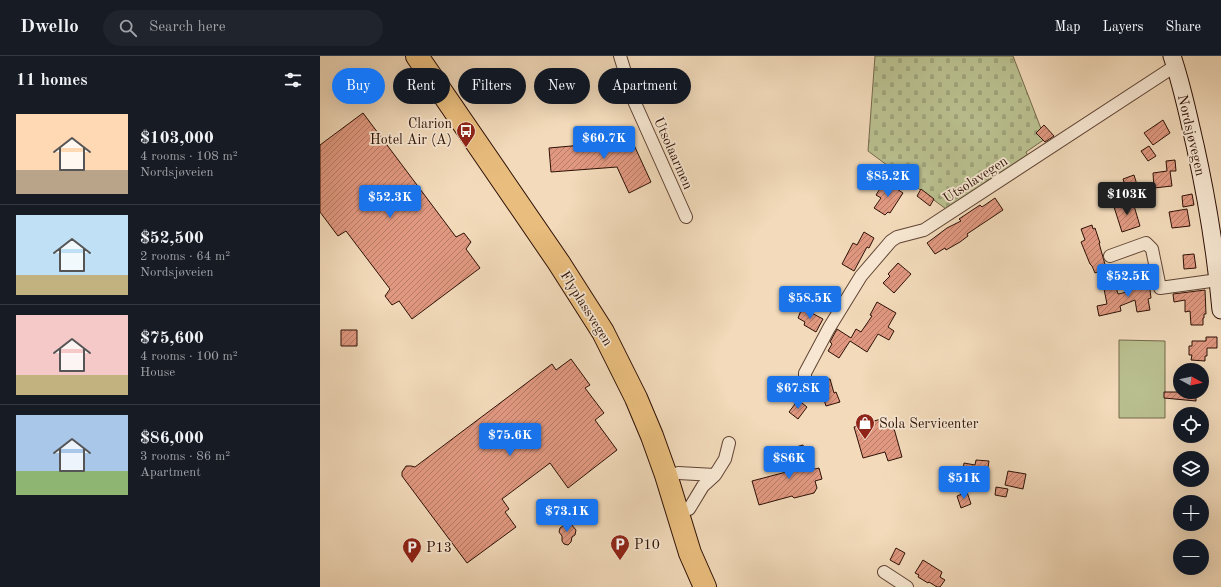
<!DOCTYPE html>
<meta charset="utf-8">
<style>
body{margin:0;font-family:"Old Standard TT",serif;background:#20242c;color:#f1f3f6;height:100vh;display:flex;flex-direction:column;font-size:15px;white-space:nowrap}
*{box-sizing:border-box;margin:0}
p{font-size:13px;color:#9ea1a6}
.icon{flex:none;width:22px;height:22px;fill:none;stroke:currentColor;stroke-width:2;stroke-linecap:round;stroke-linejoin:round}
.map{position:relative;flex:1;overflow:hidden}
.details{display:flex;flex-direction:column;background:#171b24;width:320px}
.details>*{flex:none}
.top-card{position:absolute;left:12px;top:12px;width:380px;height:36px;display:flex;gap:8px}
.needle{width:26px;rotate:98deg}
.fabs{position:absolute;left:853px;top:307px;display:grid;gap:8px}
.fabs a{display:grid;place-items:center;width:36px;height:36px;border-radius:50%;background:#171b24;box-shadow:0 4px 16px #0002;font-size:20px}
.price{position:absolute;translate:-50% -34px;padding:0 9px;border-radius:4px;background:#1a73e8;color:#fff;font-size:13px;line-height:26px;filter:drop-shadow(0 1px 2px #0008)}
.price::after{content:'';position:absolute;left:50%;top:24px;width:12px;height:9px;margin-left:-6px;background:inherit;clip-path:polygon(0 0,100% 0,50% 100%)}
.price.current{background:#222;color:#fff}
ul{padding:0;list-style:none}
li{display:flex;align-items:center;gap:12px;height:100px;padding:0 16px}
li+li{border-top:1px solid #363941}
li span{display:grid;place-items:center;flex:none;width:112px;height:80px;border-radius:0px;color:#555}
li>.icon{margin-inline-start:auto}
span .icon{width:48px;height:48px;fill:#fffc;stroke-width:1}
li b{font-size:17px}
h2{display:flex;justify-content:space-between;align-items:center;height:48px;padding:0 16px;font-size:17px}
.chip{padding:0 14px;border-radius:18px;background:#171b24;box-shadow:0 4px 16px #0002;font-size:14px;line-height:36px}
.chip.current{background:#1a73e8;color:#fff}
header{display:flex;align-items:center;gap:24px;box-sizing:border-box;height:56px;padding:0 20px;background:#171b24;border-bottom:1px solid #363941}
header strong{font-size:19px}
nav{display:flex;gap:22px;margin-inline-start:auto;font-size:14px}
.search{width:280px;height:36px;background:#20242c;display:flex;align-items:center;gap:10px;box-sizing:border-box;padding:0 14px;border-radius:22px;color:#9ea1a6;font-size:15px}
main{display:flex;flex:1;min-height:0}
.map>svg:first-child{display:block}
.cemetery{fill:url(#cemetery-stones);stroke:#74684b}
.pitch{fill:#bac090;stroke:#74684b}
.building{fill:url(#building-hatch);stroke:#2e1106}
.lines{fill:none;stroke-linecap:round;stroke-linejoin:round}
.street-casing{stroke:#5f4333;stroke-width:14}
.secondary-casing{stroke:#2e1106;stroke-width:19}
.highway-casing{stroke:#2e1106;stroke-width:24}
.street{stroke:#f7e7d2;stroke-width:12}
.secondary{stroke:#f7e7d2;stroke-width:17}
.highway{stroke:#e9bd7d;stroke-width:22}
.labels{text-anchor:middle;stroke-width:3.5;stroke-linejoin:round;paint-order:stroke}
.poi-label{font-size:14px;fill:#2e1106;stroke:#f7e7d2;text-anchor:start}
.street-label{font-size:14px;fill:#2e1106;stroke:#f7e7d2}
</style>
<header>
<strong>Dwello</strong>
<div class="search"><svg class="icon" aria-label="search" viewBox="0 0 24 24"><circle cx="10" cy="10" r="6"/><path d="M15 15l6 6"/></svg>Search here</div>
<nav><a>Map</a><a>Layers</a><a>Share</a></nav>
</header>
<main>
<section class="details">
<h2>11 homes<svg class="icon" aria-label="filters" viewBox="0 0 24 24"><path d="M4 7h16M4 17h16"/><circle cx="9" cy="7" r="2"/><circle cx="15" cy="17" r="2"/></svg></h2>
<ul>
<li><span style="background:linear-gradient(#ffd9b3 70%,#b9a48a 0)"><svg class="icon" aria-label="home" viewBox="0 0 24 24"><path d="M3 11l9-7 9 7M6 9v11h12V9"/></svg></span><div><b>$103,000</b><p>4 rooms · 108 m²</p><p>Nordsjøveien</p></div></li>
<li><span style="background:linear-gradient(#bfe0f5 75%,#c2b280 0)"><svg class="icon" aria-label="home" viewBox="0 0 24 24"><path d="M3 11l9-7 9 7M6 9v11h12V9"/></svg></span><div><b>$52,500</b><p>2 rooms · 64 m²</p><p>Nordsjøveien</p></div></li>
<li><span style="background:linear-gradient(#f6c9c9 75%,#c2b280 0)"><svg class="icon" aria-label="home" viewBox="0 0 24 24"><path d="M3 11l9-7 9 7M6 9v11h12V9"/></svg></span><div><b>$75,600</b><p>4 rooms · 100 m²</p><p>House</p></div></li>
<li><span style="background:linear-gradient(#a9c7e8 70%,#8fb573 0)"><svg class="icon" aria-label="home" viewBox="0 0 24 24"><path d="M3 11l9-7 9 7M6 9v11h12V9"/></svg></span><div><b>$86,000</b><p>3 rooms · 86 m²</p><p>Apartment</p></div></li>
</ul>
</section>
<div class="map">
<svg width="901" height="531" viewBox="0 0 901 531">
<defs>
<pattern id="cemetery-stones" width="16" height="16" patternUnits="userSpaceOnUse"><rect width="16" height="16" fill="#bac090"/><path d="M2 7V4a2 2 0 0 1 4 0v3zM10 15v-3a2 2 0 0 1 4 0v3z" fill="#a0a47b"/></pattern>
<pattern id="building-hatch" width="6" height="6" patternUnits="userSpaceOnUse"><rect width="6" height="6" fill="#e09880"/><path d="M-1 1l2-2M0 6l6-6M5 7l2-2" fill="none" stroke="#b67b67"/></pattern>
</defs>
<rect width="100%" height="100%" fill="#f2daba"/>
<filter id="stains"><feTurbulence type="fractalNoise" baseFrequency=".005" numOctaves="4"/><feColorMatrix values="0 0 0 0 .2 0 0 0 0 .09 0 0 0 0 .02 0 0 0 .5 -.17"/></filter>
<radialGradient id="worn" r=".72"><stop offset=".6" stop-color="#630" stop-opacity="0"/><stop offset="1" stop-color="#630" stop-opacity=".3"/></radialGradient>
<!-- cemetery -->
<path class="cemetery" d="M 555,0 L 693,0 L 725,83 L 706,96 L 708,100 L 626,153 L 548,95 Z"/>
<!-- pitch -->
<path class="pitch" d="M 799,284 L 845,285 L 845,362 L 799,362 Z"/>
<!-- building -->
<path class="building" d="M 43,57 L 136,181 L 144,177 L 151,186 L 146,193 L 160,212 L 92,263 L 79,245 L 72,249 L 65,240 L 70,233 L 26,175 L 18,180 L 0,156 L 0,89 Z
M 843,64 L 850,77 L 833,89 L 824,77 Z
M 724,69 L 734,80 L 725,86 L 716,77 Z
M 308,76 L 331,126 L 309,137 L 297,111 L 231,116 L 229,92 L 296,86 L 295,77 Z
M 829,90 L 836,100 L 828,105 L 821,95 Z
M 855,104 L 856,115 L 850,115 L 852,130 L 834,132 L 833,117 L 847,115 L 846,105 Z
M 814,119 L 818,132 L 807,136 L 803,123 Z
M 565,125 L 583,137 L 570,157 L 568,156 L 565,159 L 554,152 L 561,142 L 556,139 Z
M 601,133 L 614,143 L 610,150 L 597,140 Z
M 872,138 L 874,149 L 863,151 L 862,140 Z
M 675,142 L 683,154 L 647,178 L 648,180 L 640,186 L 626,194 L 625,192 L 615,198 L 607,187 L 627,172 L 641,165 L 639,163 L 660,149 L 662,151 Z
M 812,143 L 820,170 L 802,176 L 794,151 L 800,149 L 800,147 Z
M 867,153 L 870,170 L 852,172 L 849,156 Z
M 772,169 L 773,173 L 775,172 L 780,187 L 779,187 L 786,212 L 775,217 L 772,210 L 770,208 L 761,186 L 765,184 L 761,173 Z
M 544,176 L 554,182 L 549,192 L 547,191 L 534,215 L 522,208 L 533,187 L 537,189 Z
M 874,198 L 876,212 L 864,213 L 863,199 Z
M 578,207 L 591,218 L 574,237 L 563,227 L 570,220 L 568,218 Z
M 828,218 L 831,242 L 828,243 L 830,254 L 817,256 L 815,244 L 800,250 L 801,255 L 779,260 L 777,250 L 787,248 L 784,233 L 796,231 L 798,238 L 812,235 L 812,231 L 818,231 L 817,219 Z
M 885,234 L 886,258 L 884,258 L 884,262 L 883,262 L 883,269 L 871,269 L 870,255 L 865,256 L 865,244 L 854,246 L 853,238 Z
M 557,246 L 576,257 L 568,271 L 574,275 L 569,284 L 558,278 L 547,296 L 530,285 L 519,302 L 508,295 L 512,288 L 510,286 L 517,273 L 531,282 L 536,273 L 541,276 L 552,260 L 550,259 Z
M 482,252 L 503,263 L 496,276 L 484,269 L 485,266 L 478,262 Z
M 21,274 L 37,274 L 37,290 L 21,290 Z
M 886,281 L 897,281 L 897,292 L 887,292 L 887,300 L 885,300 L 885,305 L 871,304 L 872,299 L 869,299 L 869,290 L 872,290 L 872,285 L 886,285 Z
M 251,303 L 270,329 L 265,332 L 284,357 L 275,364 L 297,394 L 248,432 L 230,407 L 182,443 L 189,453 L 185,456 L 196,471 L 147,507 L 82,420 L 82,416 L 86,410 L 91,410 L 95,411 L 232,308 L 236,314 Z
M 510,323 L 514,337 L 516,336 L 520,346 L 506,350 L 498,326 Z
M 844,336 L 876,336 L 876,345 L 844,342 Z
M 478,344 L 487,351 L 478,363 L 469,356 Z
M 561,363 L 563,372 L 573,369 L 582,401 L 568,405 L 565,396 L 543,402 L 534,371 Z
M 483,389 L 488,409 L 495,413 L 499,412 L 502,423 L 495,425 L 497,432 L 494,437 L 474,442 L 472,440 L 439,449 L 432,425 L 470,415 L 465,394 Z
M 656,404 L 669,405 L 666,424 L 660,423 L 660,427 L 650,425 L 650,422 L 642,421 L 644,407 L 655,409 Z
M 688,415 L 706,418 L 703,433 L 685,429 Z
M 676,431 L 688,433 L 686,441 L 675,439 Z
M 647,436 L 651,448 L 641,452 L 637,440 Z
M 247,467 L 251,468 L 256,474 L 255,479 L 252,481 L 251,486 L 248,489 L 244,488 L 242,485 L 242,480 L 239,476 L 240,472 Z
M 576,492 L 585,497 L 579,509 L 570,504 Z
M 603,504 L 622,516 L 620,521 L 625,524 L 620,531 L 617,531 L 609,526 L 608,527 L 598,521 L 599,519 L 595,517 Z"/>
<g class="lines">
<defs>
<path id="street" d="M 300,0 L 314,45 L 366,161
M 790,200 L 826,187 L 832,193 L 840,232 L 898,224
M 485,331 L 485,317 L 509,272 L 541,220 L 571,185 L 577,181 L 604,174 L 855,10
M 358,417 L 395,419 L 383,430 L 369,453
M 395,419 L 405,403 L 409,387
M 564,516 L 587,531"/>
<path id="secondary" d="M 852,0 C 862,29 868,59 875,89 C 887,143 896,198 901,254"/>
<path id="highway" d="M 97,0 L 239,207 L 283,276 L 316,342 L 332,380 L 346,419 L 370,497 L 385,531"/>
</defs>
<!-- street casing -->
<use href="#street" class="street-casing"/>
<!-- secondary casing -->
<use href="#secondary" class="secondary-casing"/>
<!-- highway casing -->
<use href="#highway" class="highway-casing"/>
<!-- street -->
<use href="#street" class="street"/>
<!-- secondary -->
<use href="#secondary" class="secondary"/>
<!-- highway -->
<use href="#highway" class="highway"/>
</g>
<!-- icons -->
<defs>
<symbol id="bus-pin" viewBox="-11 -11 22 30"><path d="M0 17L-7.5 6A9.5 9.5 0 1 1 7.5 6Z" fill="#8f2418" stroke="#f7e7d2"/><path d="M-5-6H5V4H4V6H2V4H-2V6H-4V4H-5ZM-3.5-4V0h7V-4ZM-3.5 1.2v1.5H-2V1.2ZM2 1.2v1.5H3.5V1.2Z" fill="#fff"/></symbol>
<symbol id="shop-pin" viewBox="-11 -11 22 30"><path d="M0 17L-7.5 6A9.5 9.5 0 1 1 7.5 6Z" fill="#8f2418" stroke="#f7e7d2"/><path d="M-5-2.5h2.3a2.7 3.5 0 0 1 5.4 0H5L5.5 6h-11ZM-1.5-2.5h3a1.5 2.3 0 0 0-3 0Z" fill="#fff"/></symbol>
<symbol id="parking-pin" viewBox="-11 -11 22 30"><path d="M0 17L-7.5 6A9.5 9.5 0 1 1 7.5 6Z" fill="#8f2418" stroke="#f7e7d2"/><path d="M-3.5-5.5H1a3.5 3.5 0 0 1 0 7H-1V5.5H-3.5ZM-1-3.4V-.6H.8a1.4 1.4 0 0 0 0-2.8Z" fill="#fff"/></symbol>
</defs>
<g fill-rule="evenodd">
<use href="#bus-pin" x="135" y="64" width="22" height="30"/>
<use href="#shop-pin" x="534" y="356" width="22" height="30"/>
<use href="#parking-pin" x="289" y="477" width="22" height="30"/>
<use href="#parking-pin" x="81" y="480" width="22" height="30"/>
</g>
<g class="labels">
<!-- poi labels -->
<g class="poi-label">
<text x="132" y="72" text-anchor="end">Clarion<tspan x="132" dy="16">Hotel Air (A)</tspan></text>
<text x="559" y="372">Sola Servicenter</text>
<text x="314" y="493">P10</text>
<text x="106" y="496">P13</text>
</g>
<!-- street labels -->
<g class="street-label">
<text transform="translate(872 79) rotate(77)" y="5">Nordsjøvegen</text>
<text transform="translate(354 97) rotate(66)" y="5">Utsolaarmen</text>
<text transform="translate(655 123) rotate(-33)" y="5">Utsolavegen</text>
<text transform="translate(267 252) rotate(58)" y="5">Flyplassvegen</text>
</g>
</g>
<rect width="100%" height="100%" filter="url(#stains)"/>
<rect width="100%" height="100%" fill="url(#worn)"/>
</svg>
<div class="fabs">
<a><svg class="needle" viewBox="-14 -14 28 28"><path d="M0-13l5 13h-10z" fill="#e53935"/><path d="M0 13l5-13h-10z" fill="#9ea1a6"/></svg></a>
<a><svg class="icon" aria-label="locate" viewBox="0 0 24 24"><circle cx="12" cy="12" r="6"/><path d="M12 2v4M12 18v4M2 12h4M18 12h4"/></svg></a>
<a><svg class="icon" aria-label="layers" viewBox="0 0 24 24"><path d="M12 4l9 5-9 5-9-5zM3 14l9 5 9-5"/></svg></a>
<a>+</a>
<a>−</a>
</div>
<b class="price" style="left:284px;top:104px">$60.7K</b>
<b class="price" style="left:568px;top:142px">$85.2K</b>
<b class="price current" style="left:807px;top:160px">$103K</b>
<b class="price" style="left:70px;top:163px">$52.3K</b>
<b class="price" style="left:808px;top:242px">$52.5K</b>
<b class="price" style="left:490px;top:264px">$58.5K</b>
<b class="price" style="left:478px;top:354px">$67.8K</b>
<b class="price" style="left:190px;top:401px">$75.6K</b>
<b class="price" style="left:469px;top:424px">$86K</b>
<b class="price" style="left:644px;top:444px">$51K</b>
<b class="price" style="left:247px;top:477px">$73.1K</b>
<div class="top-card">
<a class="chip current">Buy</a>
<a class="chip">Rent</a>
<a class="chip">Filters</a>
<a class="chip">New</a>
<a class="chip">Apartment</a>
</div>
</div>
</main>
